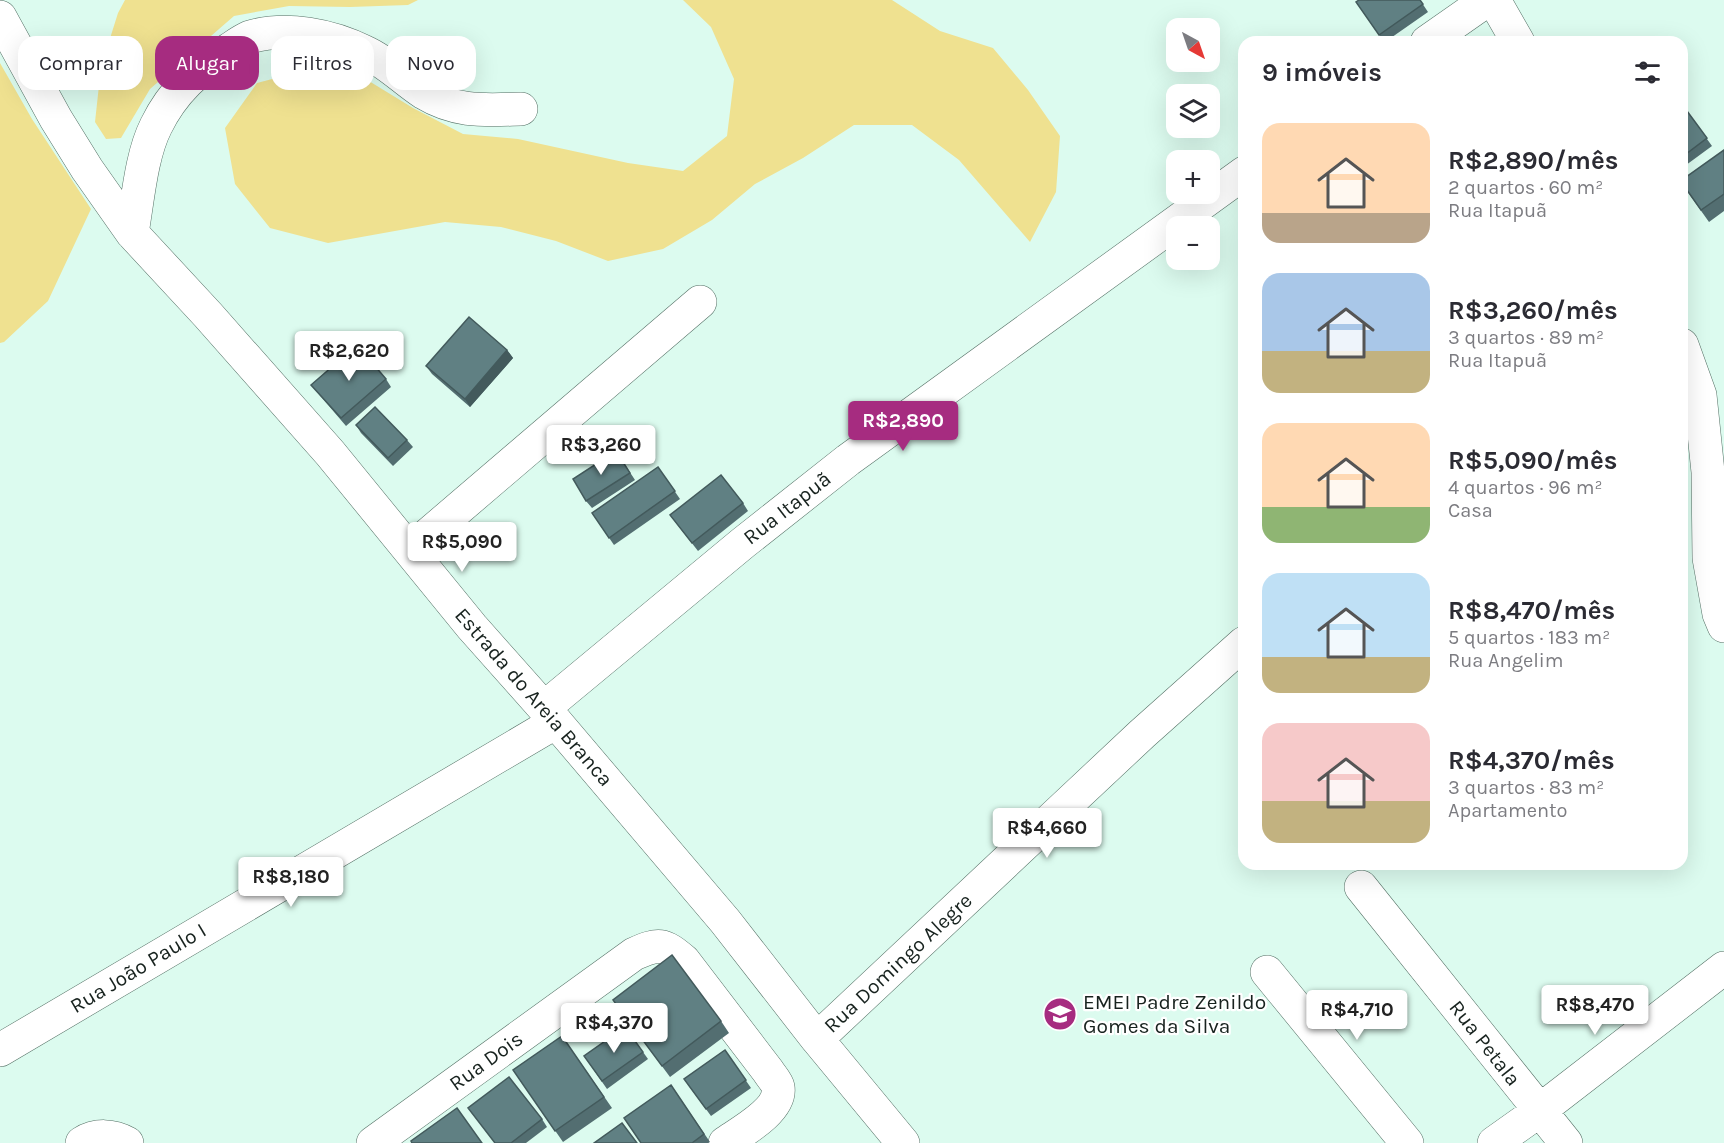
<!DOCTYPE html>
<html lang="pt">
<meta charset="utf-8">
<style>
body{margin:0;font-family:Karla,sans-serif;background:#f2f2f3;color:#2b2b33;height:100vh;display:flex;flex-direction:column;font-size:22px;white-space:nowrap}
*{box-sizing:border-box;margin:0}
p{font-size:20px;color:#7c7c81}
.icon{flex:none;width:33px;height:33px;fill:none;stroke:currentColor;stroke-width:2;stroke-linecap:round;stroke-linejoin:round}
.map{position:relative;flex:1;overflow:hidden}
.side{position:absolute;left:1238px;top:36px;width:450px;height:834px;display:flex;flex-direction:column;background:#fff;border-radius:18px;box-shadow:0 6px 24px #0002}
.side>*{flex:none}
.hud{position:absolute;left:18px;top:36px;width:570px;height:54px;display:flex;gap:12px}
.needle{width:39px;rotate:140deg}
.tools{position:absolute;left:1166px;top:18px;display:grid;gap:12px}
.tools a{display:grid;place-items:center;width:54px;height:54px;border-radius:12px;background:#fff;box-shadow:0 6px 24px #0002;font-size:30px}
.price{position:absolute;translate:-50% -51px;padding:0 14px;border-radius:6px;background:#fff;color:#222;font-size:20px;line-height:39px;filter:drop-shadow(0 2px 3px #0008)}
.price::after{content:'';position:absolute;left:50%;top:36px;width:18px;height:14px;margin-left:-9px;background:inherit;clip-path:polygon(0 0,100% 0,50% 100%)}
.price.active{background:#a62c80;color:#fff}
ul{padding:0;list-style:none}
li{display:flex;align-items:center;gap:18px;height:150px;padding:0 24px}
li span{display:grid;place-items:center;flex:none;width:168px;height:120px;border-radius:18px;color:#555}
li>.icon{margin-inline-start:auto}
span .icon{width:72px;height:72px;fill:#fffc;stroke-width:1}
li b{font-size:26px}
h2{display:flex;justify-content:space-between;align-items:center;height:72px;padding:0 24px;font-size:26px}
.pill{padding:0 21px;border-radius:18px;background:#fff;box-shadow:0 6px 24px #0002;font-size:21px;line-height:54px}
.pill.active{background:#a62c80;color:#fff}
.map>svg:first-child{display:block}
.green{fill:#efe190}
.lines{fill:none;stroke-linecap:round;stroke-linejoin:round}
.minor-casing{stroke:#547065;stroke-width:34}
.minor{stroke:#fff;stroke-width:33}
.wall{fill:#536e71}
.shaded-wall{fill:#435a5c}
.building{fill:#608083;stroke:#435a5c;stroke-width:1.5}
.labels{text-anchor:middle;stroke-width:4.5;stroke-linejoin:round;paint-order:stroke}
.street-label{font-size:21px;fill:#17221e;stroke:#fff}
.poi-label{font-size:21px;fill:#17221e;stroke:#fff;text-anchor:start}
</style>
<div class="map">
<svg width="1724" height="1143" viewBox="0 0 1724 1143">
<rect width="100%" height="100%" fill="#dcfbef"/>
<!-- green -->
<path class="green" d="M 125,0 L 418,0 L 408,5 L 350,7 L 289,6 L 234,16 L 150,89 L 121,138 L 106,139 L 95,122 L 101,67 L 118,13 Z
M 683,0 L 892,0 L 940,31 L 993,48 L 1028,90 L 1060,136 L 1056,192 L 1030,242 L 959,160 L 912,125 L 854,125 L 803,158 L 755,184 L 712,220 L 663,249 L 608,261 L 556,241 L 501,227 L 445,222 L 328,243 L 270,228 L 235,184 L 225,128 L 257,83 L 310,69 L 364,78 L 413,108 L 463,134 L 518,139 L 628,163 L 683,171 L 727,136 L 734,79 L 711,27 Z
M 0,63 L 32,119 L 91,209 L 48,301 L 4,342 L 0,343 Z"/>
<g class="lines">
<defs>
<path id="minor" d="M 1494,0 L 1518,42
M 0,17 L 56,119 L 87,169 L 132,233 L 208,315 L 330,453 L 472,627 L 544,708 L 725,921 L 817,1039 L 903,1143
M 1427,42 L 1487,0
M 132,233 C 138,199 141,156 156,126 C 173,91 198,69 230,49 C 236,45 243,40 250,37 C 286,26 331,35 365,52 C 387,62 404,80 424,93 C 457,113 485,110 521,109
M 1682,345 L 1700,395 L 1708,472 L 1709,558 L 1719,614 L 1724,626
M 410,550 L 700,302
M 544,708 L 743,543 L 848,460 L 1244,173
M 1361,887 L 1566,1143
M 1267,972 L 1407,1143
M 817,1039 L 1142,734 L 1244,643
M 0,1050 L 556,722
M 82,1143 C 96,1134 113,1135 127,1143
M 373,1143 L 634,954 C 659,943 663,943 684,961 L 768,1071 C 771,1076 777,1082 778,1087 C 782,1110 741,1132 725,1143
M 1494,1143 L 1539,1111 L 1724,968"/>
</defs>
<!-- minor casing -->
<use href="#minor" class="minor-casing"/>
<!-- minor -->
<use href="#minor" class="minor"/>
</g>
<!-- wall -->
<path class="wall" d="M 1420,0 L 1428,12 L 1385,42 L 1384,42 L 1356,2 Z
M 1687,111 L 1712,146 L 1682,168 L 1682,114 Z
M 1724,150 L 1724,211 L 1709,222 L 1682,184 Z
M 507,350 L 513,358 L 470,407 L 432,374 L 426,366 Z
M 386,379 L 391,387 L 346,426 L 317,392 L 311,385 Z
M 356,425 L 407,440 L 413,447 L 393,466 L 361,433 Z
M 616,451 L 635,480 L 592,508 L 586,501 Z
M 658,467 L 680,499 L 614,545 L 592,513 Z
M 743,503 L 748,511 L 698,551 L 670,515 Z
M 1682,619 L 1686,627 L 1682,630 Z
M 613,1000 L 721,1021 L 729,1033 L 670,1077 Z
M 625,1027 L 648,1059 L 607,1089 L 584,1056 Z
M 562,1036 L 612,1108 L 563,1142 L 513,1070 Z
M 725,1050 L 751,1088 L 711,1116 L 684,1079 Z
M 671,1085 L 710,1142 L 708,1143 L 641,1143 Z
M 542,1119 L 547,1127 L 526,1143 L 495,1143 Z"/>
<!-- shaded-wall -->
<path class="shaded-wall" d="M 507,350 L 513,358 L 470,407 L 465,399 Z"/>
<!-- building -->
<path class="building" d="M 1359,0 L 1420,0 L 1423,4 L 1379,35 L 1356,2 Z
M 1687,111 L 1707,138 L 1682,157 L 1682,114 Z
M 1724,150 L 1724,194 L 1701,210 L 1682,183 L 1682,180 Z
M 469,317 L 507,350 L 465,399 L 426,366 Z
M 357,345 L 386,379 L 341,418 L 311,385 Z
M 375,407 L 407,440 L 388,458 L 356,425 Z
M 616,451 L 630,473 L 586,501 L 573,479 Z
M 658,467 L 675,491 L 609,538 L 592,513 Z
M 721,475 L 743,503 L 692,543 L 670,515 Z
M 672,955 L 721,1021 L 662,1066 L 613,1000 Z
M 625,1027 L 643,1052 L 602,1081 L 584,1056 Z
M 562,1036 L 604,1097 L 555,1131 L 513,1070 Z
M 725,1050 L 746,1080 L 706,1109 L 684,1079 Z
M 509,1077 L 542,1119 L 511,1143 L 495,1143 L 468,1108 Z
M 671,1085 L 704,1134 L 692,1143 L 641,1143 L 624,1118 Z
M 457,1108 L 482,1143 L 412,1143 L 411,1141 Z
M 622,1123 L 637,1143 L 594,1143 Z"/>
<!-- icons -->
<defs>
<symbol id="school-disc" viewBox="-11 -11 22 22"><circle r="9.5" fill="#a62c80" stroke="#fff"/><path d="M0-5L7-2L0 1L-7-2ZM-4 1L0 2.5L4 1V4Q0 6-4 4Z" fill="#fff"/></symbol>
</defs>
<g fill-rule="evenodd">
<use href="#school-disc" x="1041" y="995" width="38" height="38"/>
</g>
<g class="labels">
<!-- street labels -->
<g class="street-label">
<text transform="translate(787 508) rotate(-38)" y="7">Rua Itapuã</text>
<text transform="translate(534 697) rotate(49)" y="7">Estrada do Areia Branca</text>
<text transform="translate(898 963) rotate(-43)" y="7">Rua Domingo Alegre</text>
<text transform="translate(138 968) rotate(-31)" y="7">Rua João Paulo I</text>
<text transform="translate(1485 1043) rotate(52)" y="7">Rua Petala</text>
<text transform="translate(486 1061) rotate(-36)" y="7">Rua Dois</text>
</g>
<!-- poi labels -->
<g class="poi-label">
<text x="1083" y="1009">EMEI Padre Zenildo<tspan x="1083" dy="24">Gomes da Silva</tspan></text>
</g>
</g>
</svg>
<div class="tools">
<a><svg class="needle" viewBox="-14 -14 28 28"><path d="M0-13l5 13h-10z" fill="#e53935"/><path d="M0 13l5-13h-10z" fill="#7c7c81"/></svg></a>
<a><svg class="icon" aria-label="layers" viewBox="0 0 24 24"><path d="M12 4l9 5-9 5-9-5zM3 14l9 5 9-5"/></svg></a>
<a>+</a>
<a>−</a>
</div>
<b class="price" style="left:349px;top:382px">R$2,620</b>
<b class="price active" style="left:903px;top:452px">R$2,890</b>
<b class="price" style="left:601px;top:476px">R$3,260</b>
<b class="price" style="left:462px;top:573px">R$5,090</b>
<b class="price" style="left:1047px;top:859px">R$4,660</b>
<b class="price" style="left:291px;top:908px">R$8,180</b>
<b class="price" style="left:1595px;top:1036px">R$8,470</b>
<b class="price" style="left:1357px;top:1041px">R$4,710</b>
<b class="price" style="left:614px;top:1054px">R$4,370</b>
<div class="hud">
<a class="pill">Comprar</a>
<a class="pill active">Alugar</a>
<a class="pill">Filtros</a>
<a class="pill">Novo</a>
</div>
<section class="side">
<h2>9 imóveis<svg class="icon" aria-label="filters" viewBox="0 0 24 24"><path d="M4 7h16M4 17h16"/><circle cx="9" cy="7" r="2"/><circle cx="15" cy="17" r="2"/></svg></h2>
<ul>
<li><span style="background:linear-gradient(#ffd9b3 75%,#b9a48a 0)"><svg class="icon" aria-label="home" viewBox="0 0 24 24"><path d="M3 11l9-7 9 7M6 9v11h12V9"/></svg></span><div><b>R$2,890/mês</b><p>2 quartos · 60 m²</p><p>Rua Itapuã</p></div></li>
<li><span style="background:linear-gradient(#a9c7e8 65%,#c2b280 0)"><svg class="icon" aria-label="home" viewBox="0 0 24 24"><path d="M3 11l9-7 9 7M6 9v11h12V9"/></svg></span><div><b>R$3,260/mês</b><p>3 quartos · 89 m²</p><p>Rua Itapuã</p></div></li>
<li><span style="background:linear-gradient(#ffd9b3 70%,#8fb573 0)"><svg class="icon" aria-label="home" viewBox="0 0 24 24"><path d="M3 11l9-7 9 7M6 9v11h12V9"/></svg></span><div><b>R$5,090/mês</b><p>4 quartos · 96 m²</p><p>Casa</p></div></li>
<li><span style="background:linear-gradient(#bfe0f5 70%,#c2b280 0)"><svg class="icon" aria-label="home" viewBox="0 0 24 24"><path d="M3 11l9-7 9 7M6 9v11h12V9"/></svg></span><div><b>R$8,470/mês</b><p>5 quartos · 183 m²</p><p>Rua Angelim</p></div></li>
<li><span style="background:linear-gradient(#f6c9c9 65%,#c2b280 0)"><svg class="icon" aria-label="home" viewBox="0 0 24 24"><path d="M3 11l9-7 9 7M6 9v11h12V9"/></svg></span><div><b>R$4,370/mês</b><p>3 quartos · 83 m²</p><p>Apartamento</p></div></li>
</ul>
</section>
</div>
